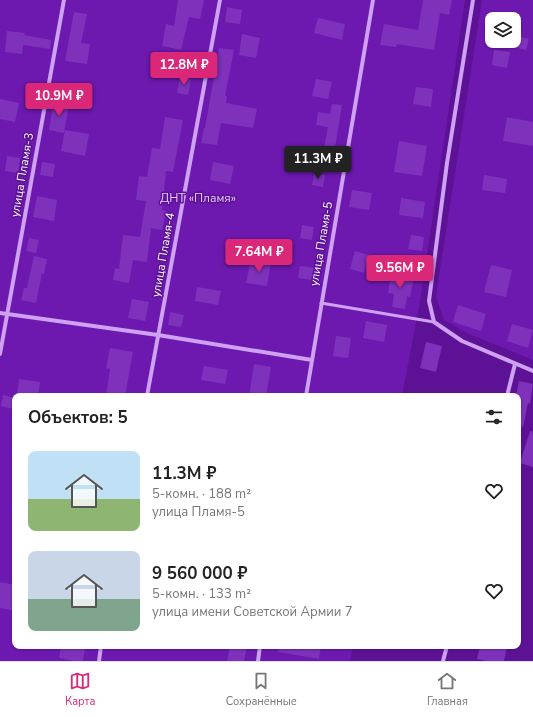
<!DOCTYPE html>
<html lang="ru">
<meta charset="utf-8">
<style>
body{margin:0;font-family:"Nunito Sans",sans-serif;background:#f2f2f2;color:#222;height:100vh;display:flex;flex-direction:column;font-size:15px;white-space:nowrap}
*{box-sizing:border-box;margin:0}
p{font-size:13px;color:#767676}
.icon{flex:none;width:22px;height:22px;fill:none;stroke:currentColor;stroke-width:2;stroke-linecap:round;stroke-linejoin:round}
.map{position:relative;flex:1;overflow:hidden}
.side{position:absolute;left:12px;top:393px;width:509px;height:256px;display:flex;flex-direction:column;background:#fff;border-radius:8px;box-shadow:0 1px 3px #0004}
.side>*{flex:none}
.tools{position:absolute;left:485px;top:12px;display:grid;gap:8px}
.tools a{display:grid;place-items:center;width:36px;height:36px;border-radius:8px;background:#fff;box-shadow:0 1px 3px #0004;font-size:20px}
.price{position:absolute;translate:-50% -34px;padding:0 9px;border-radius:4px;background:#db2777;color:#fff;font-size:13px;line-height:26px;filter:drop-shadow(0 1px 2px #0008)}
.price::after{content:'';position:absolute;left:50%;top:24px;width:12px;height:9px;margin-left:-6px;background:inherit;clip-path:polygon(0 0,100% 0,50% 100%)}
.price.current{background:#222;color:#fff}
ul{padding:0;list-style:none}
li{display:flex;align-items:center;gap:12px;height:100px;padding:0 16px}
li span{display:grid;place-items:center;flex:none;width:112px;height:80px;border-radius:8px;color:#555}
li>.icon{margin-inline-start:auto}
span .icon{width:48px;height:48px;fill:#fffc;stroke-width:1}
li b{font-size:17px}
h2{display:flex;justify-content:space-between;align-items:center;height:48px;padding:0 16px;font-size:17px}
.tabs{display:flex;justify-content:space-around;align-items:center;height:56px;border-top:1px solid #e0e0e0;background:#fff;font-size:11px;color:#767676}
.tabs a{display:grid;justify-items:center;gap:2px}
.tabs .current{color:#db2777}
.map>svg:first-child{display:block}
.green{fill:#6d19b0;fill-rule:evenodd}
.building{fill:#7e31bb}
.lines{fill:none;stroke-linecap:round;stroke-linejoin:round}
.lane{stroke:#cea1f3;stroke-width:3}
.street{stroke:#cea1f3;stroke-width:4}
.labels{text-anchor:middle;stroke-width:3;stroke-linejoin:round;paint-order:stroke}
.street-label{font-size:12px;fill:#fff;stroke:#5d1296}
.park-label{font-size:12px;fill:#e6c9fd;stroke:#5d1296}
</style>
<div class="map">
<svg width="533" height="661" viewBox="0 0 533 661">
<rect width="100%" height="100%" fill="#5d1296"/>
<!-- green -->
<path class="green" d="M 0,0 L 465,0 L 420,301 L 402,396 L 15,396 L 15,646 L 353,646 L 350,661 L 0,661 Z
M 482,0 L 533,0 L 533,360 L 467,333 L 444,320 L 436,296 ZM 492,19 L 514,19 L 514,41 L 492,41 Z"/>
<!-- building -->
<path class="building" d="M 178,0 L 204,0 L 200,19 L 189,17 L 181,50 L 162,46 L 166,24 L 174,26 Z
M 423,0 L 452,0 L 449,15 L 440,13 L 434,50 L 397,44 L 396,47 L 380,45 L 384,24 L 418,30 Z
M 227,7 L 242,10 L 240,24 L 225,22 Z
M 74,12 L 87,14 L 81,43 L 90,44 L 87,64 L 65,61 Z
M 318,18 L 345,24 L 342,40 L 314,33 Z
M 7,31 L 25,33 L 24,35 L 51,40 L 50,49 L 23,45 L 22,54 L 5,52 Z
M 242,34 L 260,38 L 256,58 L 239,55 Z
M 518,36 L 529,39 L 526,50 L 514,47 Z
M 219,48 L 234,50 L 225,96 L 227,96 L 226,103 L 257,109 L 253,128 L 221,123 L 217,145 L 201,143 L 204,128 L 205,128 Z
M 494,50 L 510,52 L 507,68 L 492,65 Z
M 180,77 L 191,79 L 188,95 L 177,93 Z
M 316,79 L 332,82 L 328,99 L 312,96 Z
M 416,87 L 433,89 L 431,107 L 413,104 Z
M 0,99 L 19,103 L 15,122 L 0,119 Z
M 54,101 L 69,104 L 64,133 L 49,130 Z
M 332,104 L 342,105 L 333,160 L 322,158 L 328,127 L 316,125 L 318,112 L 330,114 Z
M 165,117 L 183,120 L 173,172 L 166,171 L 162,210 L 166,211 L 162,230 L 151,228 L 147,262 L 133,260 L 129,283 L 113,280 L 115,268 L 119,269 L 123,235 L 140,237 L 146,201 L 136,200 L 139,176 L 147,177 L 152,148 L 160,149 Z
M 507,117 L 533,122 L 533,146 L 503,141 Z
M 65,130 L 89,134 L 85,156 L 61,151 Z
M 399,141 L 427,146 L 422,176 L 394,172 Z
M 7,156 L 20,158 L 18,173 L 5,171 Z
M 42,162 L 55,164 L 53,177 L 40,175 Z
M 213,162 L 234,166 L 230,184 L 210,180 Z
M 314,173 L 325,175 L 323,187 L 312,185 Z
M 484,175 L 507,179 L 505,193 L 482,190 Z
M 352,190 L 372,193 L 369,210 L 349,207 Z
M 37,196 L 57,200 L 54,221 L 33,217 Z
M 401,198 L 425,202 L 423,218 L 399,215 Z
M 302,225 L 314,227 L 312,240 L 300,238 Z
M 411,235 L 424,237 L 422,251 L 408,249 Z
M 29,238 L 39,240 L 36,253 L 26,251 Z
M 355,251 L 369,255 L 364,273 L 350,269 Z
M 34,256 L 47,259 L 44,274 L 42,273 L 36,303 L 21,300 L 24,288 L 27,288 Z
M 251,259 L 271,262 L 267,286 L 246,283 Z
M 491,265 L 512,270 L 506,297 L 484,292 Z
M 300,266 L 314,268 L 312,280 L 298,278 Z
M 391,273 L 414,277 L 410,297 L 407,296 L 405,309 L 392,307 L 394,294 L 388,293 Z
M 197,287 L 221,291 L 218,305 L 195,301 Z
M 132,299 L 149,302 L 145,321 L 128,318 Z
M 458,305 L 486,314 L 481,331 L 453,322 Z
M 170,312 L 184,315 L 181,327 L 168,325 Z
M 366,321 L 387,325 L 384,342 L 363,338 Z
M 512,324 L 533,330 L 528,348 L 507,341 Z
M 336,336 L 351,338 L 348,358 L 333,356 Z
M 426,342 L 442,346 L 436,372 L 420,368 Z
M 110,348 L 133,352 L 125,396 L 106,396 L 110,369 L 106,368 Z
M 254,364 L 271,367 L 266,396 L 249,396 Z
M 204,366 L 228,370 L 225,384 L 201,380 Z
M 19,379 L 40,382 L 38,396 L 17,394 Z
M 519,381 L 533,384 L 530,404 L 528,403 L 523,427 L 518,426 L 518,396 L 516,396 Z
M 3,395 L 15,398 L 13,409 L 1,406 Z
M 530,431 L 533,432 L 533,467 L 520,463 Z
M 0,582 L 15,585 L 15,611 L 0,608 Z
M 61,646 L 75,646 L 85,648 L 83,661 L 74,661 L 59,658 Z
M 230,646 L 247,646 L 244,661 L 227,661 Z
M 279,646 L 321,646 L 319,659 L 278,652 Z
M 480,646 L 507,646 L 504,661 L 486,661 L 477,659 Z"/>
<g class="lines">
<!-- lane -->
<path class="lane" d="M 321,303 L 434,322"/>
<!-- street -->
<path class="street" d="M 473,0 L 447,163 L 429,301 L 434,322 L 462,341 L 533,371
M 0,313 L 158,335 L 312,360
M 0,354 L 64,0
M 147,396 L 220,0
M 306,396 L 373,0
M 507,396 L 515,364
M 99,661 L 101,646
M 258,661 L 260,646
M 443,661 L 447,646"/>
</g>
<g class="labels">
<!-- street labels -->
<g class="street-label">
<text transform="translate(22 175) rotate(-80)" y="4">улица Пламя-3</text>
<text transform="translate(321 244) rotate(-80)" y="4">улица Пламя-5</text>
<text transform="translate(163 255) rotate(-80)" y="4">улица Пламя-4</text>
</g>
<!-- park labels -->
<g class="park-label">
<text x="198" y="202">ДНТ «Пламя»</text>
</g>
</g>
</svg>
<div class="tools">
<a><svg class="icon" aria-label="layers" viewBox="0 0 24 24"><path d="M12 4l9 5-9 5-9-5zM3 14l9 5 9-5"/></svg></a>
</div>
<b class="price" style="left:184px;top:86px">12.8M ₽</b>
<b class="price" style="left:59px;top:117px">10.9M ₽</b>
<b class="price current" style="left:318px;top:180px">11.3M ₽</b>
<b class="price" style="left:259px;top:273px">7.64M ₽</b>
<b class="price" style="left:400px;top:289px">9.56M ₽</b>
<section class="side">
<h2>Объектов: 5<svg class="icon" aria-label="filters" viewBox="0 0 24 24"><path d="M4 7h16M4 17h16"/><circle cx="9" cy="7" r="2"/><circle cx="15" cy="17" r="2"/></svg></h2>
<ul>
<li><span style="background:linear-gradient(#bfe0f5 60%,#8fb573 0)"><svg class="icon" aria-label="home" viewBox="0 0 24 24"><path d="M3 11l9-7 9 7M6 9v11h12V9"/></svg></span><div><b>11.3M ₽</b><p>5-комн. · 188 m²</p><p>улица Пламя-5</p></div><svg class="icon" aria-label="heart" viewBox="0 0 24 24"><path d="M12 20l-8-8c-3-5 5-10 8-4 3-6 11-1 8 4z"/></svg></li>
<li><span style="background:linear-gradient(#c9d6e8 60%,#7fa58c 0)"><svg class="icon" aria-label="home" viewBox="0 0 24 24"><path d="M3 11l9-7 9 7M6 9v11h12V9"/></svg></span><div><b>9 560 000 ₽</b><p>5-комн. · 133 m²</p><p>улица имени Советской Армии 7</p></div><svg class="icon" aria-label="heart" viewBox="0 0 24 24"><path d="M12 20l-8-8c-3-5 5-10 8-4 3-6 11-1 8 4z"/></svg></li>
</ul>
</section>
</div>
<nav class="tabs">
<a class="current"><svg class="icon" aria-label="map" viewBox="0 0 24 24"><path d="M3 6l6-2 6 2 6-2v14l-6 2-6-2-6 2zM9 4v14M15 6v14"/></svg>Карта</a>
<a><svg class="icon" aria-label="saved" viewBox="0 0 24 24"><path d="M7 4h10v16l-5-4-5 4z"/></svg>Сохранённые</a>
<a><svg class="icon" aria-label="home" viewBox="0 0 24 24"><path d="M3 11l9-7 9 7M6 9v11h12V9"/></svg>Главная</a>
</nav>
